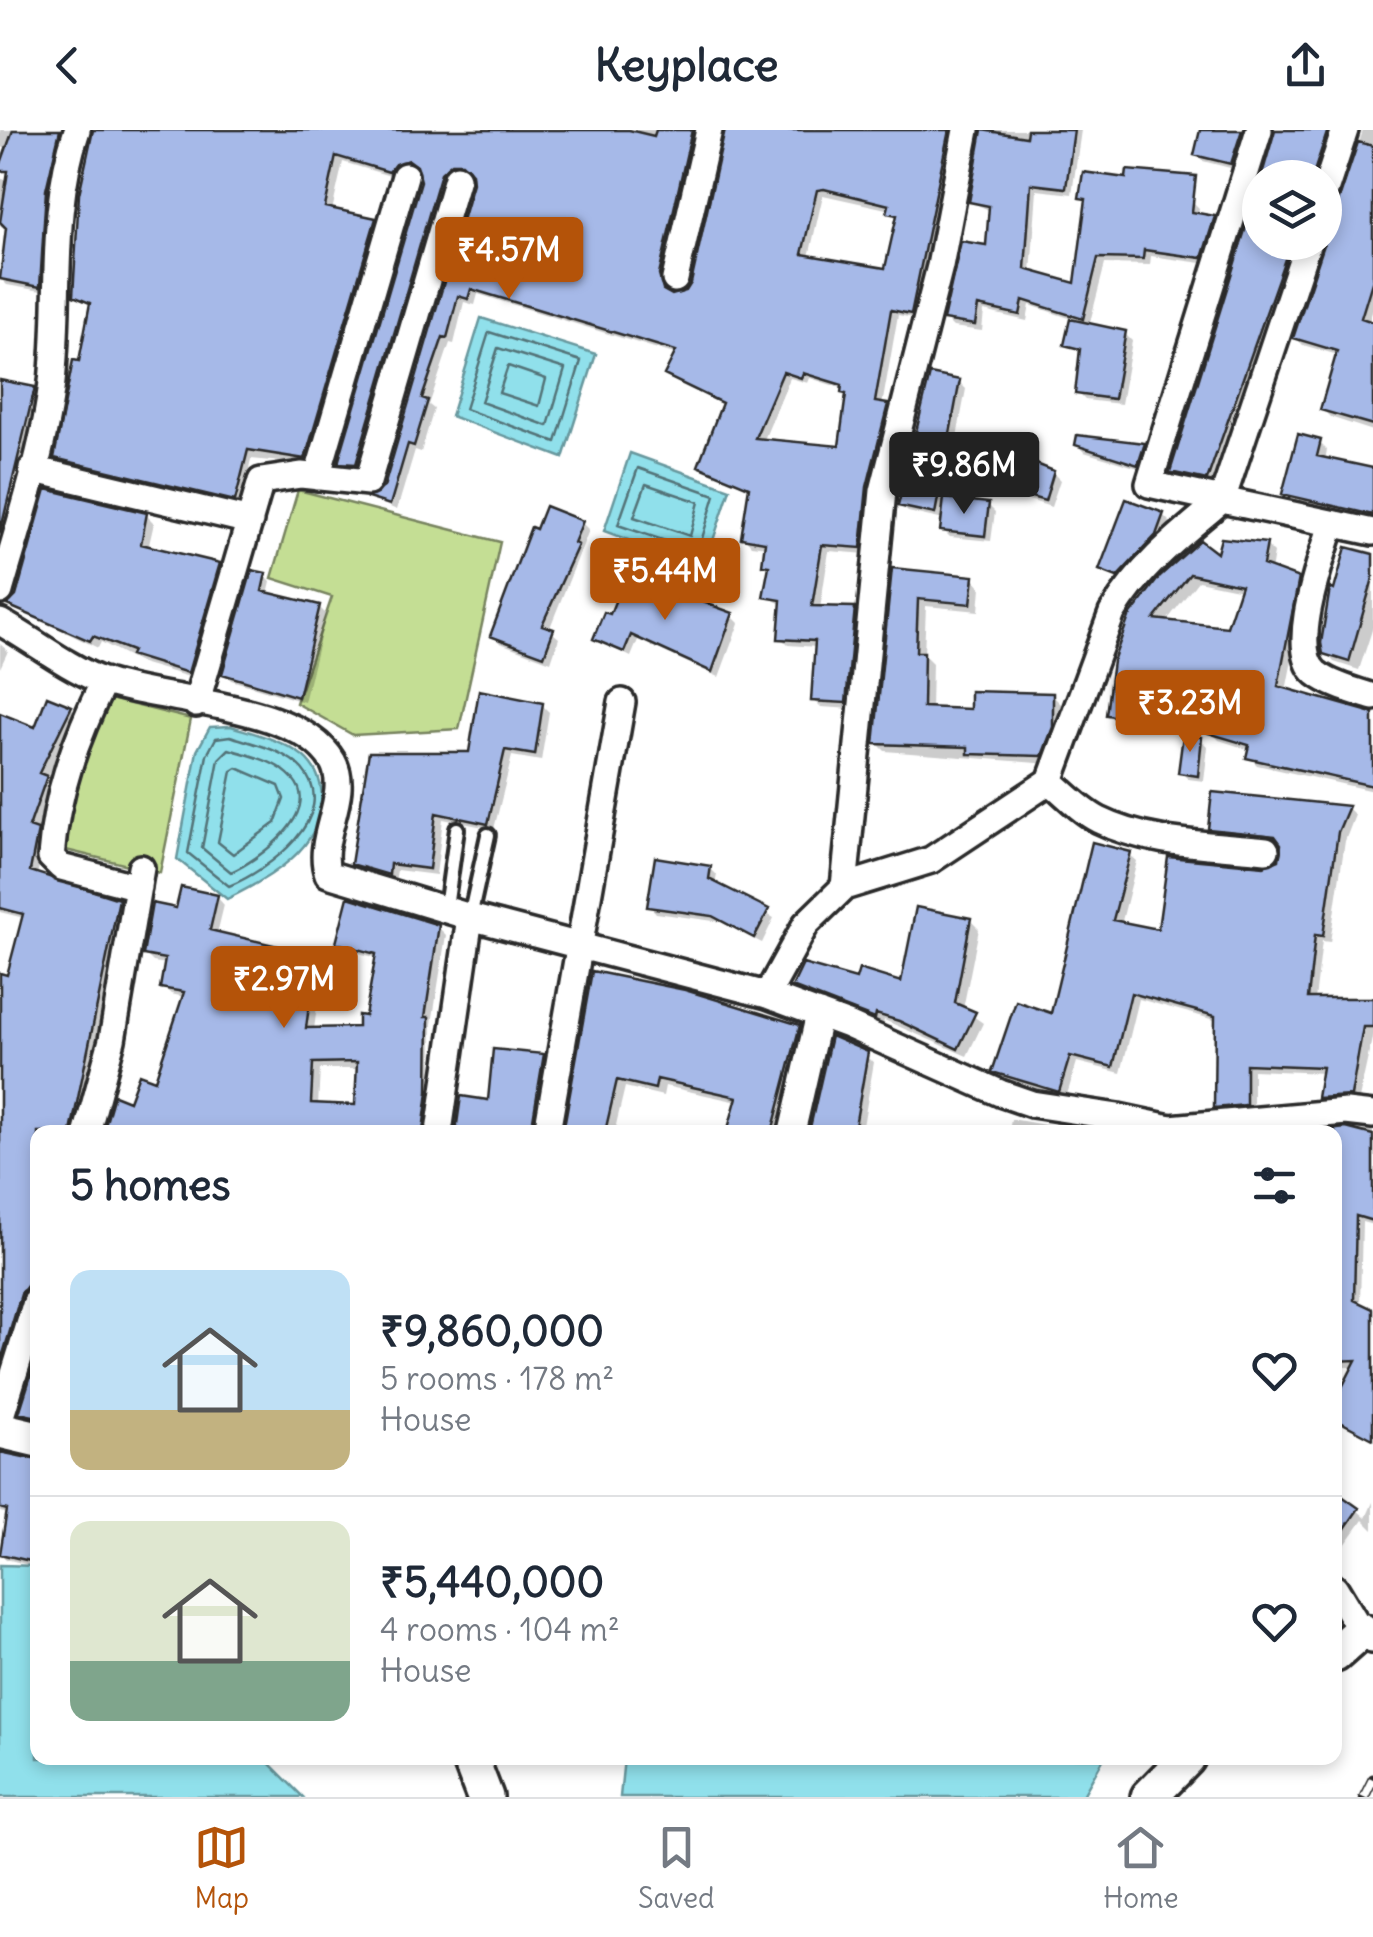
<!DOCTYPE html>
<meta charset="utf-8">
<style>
body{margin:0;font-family:Delius,sans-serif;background:#f6f6f7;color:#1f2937;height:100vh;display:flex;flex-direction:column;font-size:38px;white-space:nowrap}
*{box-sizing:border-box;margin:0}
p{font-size:32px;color:#747a83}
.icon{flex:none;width:55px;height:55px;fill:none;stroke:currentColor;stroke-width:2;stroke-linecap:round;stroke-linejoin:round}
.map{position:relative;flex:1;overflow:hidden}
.drawer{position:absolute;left:30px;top:995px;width:1312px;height:640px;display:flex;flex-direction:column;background:#fff;border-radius:20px;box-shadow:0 5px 15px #0003}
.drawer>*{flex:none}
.fabs{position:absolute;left:1242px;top:30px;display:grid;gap:20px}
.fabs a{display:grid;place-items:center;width:100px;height:100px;border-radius:50%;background:#fff;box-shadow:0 5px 15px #0003;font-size:50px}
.price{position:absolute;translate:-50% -85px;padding:0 22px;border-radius:10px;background:#b45309;color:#fff;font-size:32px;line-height:65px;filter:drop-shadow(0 2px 5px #0008)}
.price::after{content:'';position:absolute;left:50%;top:60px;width:30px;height:22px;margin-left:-15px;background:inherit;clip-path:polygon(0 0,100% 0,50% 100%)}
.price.on{background:#222;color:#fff}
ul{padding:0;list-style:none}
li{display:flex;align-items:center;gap:30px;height:250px;padding:0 40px}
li+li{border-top:2px solid #e0e1e3}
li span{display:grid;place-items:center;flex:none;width:280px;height:200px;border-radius:20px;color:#555}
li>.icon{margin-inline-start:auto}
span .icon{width:120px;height:120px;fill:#fffc;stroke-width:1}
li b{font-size:42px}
h2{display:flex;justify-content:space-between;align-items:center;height:120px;padding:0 40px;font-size:42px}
header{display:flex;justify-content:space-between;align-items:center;height:130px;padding:0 40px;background:#fff;font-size:45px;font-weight:700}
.tab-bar{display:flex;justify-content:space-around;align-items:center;height:140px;border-top:2px solid #e0e1e3;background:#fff;font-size:28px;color:#747a83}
.tab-bar a{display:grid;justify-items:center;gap:5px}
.tab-bar .on{color:#b45309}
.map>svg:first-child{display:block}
.green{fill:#c4de94;stroke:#788460;stroke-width:2.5}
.water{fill:#90e0eb;stroke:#68989e;stroke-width:2.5}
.shadow{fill:#0003;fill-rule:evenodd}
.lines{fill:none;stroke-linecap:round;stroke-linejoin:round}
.shore{stroke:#537378;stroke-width:2.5}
.building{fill:#a6b9e8;stroke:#2b2b2b;stroke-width:2.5;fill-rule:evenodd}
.lane-casing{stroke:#2b2b2b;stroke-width:20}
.street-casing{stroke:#2b2b2b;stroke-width:32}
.secondary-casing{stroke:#2b2b2b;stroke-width:42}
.lane{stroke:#fff;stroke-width:12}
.street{stroke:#fff;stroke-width:25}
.secondary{stroke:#fff;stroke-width:35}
.rail-casing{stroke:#2b2b2b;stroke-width:11}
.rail{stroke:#fff;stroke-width:8;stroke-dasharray:22;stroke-linecap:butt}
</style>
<header><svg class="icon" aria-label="back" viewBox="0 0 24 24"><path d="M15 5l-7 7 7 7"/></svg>Keyplace<svg class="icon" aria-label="share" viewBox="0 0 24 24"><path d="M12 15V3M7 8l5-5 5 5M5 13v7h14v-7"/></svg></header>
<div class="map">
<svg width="1373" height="1667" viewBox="0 0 1373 1667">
<rect width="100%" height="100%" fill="#fff"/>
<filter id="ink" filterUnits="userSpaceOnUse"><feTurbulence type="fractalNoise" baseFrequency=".01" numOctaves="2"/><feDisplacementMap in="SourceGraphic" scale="20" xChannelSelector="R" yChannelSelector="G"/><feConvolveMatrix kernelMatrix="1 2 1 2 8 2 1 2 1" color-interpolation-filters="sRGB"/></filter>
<g filter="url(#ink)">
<!-- green -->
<path class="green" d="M 298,360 L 500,412 L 459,599 L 353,605 L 296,573 L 332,467 L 272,448 Z
M 106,568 L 191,589 L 160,743 L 62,719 L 69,661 Z"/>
<!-- water -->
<path class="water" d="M 481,188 L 596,224 L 563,328 L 451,286 Z
M 630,323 L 730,359 L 704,438 L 604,401 Z
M 231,596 C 256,604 282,610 303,626 C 316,637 321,650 322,666 C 323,719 268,749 227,769 L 177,729 L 197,621 L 210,597 Z
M 0,1435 L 37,1436 L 38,1628 L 271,1628 L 270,1634 L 303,1667 L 0,1667 Z
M 624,1628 L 1104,1628 L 1082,1667 L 620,1667 Z"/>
<!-- shadow -->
<path class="shadow" d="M 0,0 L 71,0 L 60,32 L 0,17 Z
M 94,0 L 703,0 L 665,154 L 670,167 L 682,167 L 693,154 L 727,0 L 959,0 L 918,189 L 898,185 L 882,276 L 894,283 L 867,424 L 829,421 L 820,479 L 854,479 L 861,486 L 852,579 L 821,577 L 814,570 L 817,517 L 788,515 L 781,508 L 783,475 L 766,466 L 770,440 L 764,434 L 767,417 L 751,415 L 744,407 L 751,360 L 701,335 L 724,275 L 667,244 L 677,225 L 478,164 L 475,175 L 464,172 L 454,214 L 450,213 L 429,275 L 434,279 L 421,322 L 415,320 L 397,380 L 371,369 L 386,358 L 475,53 L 472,39 L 460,39 L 363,340 L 348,339 L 341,332 L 424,42 L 418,36 L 402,40 L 397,48 L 343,32 L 332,81 L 375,90 L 382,97 L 312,335 L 251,329 L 242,376 L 64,334 L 57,327 L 92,176 L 75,165 ZM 823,65 L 891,80 L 898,91 L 887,141 L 809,127 ZM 790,248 L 808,253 L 810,248 L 844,259 L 848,267 L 842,319 L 763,312 Z
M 982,0 L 1081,0 L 1072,64 L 1037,60 L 1031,143 L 1077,156 L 1088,73 L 1082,67 L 1192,71 L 1199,78 L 1198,86 L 1214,88 L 1221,95 L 1209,134 L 1151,126 L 1150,135 L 1105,134 L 1089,196 L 1125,204 L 1132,211 L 1121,274 L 1085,270 L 1078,263 L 1082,223 L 1066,214 L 1072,189 L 1030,175 L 1027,191 L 984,181 L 982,201 L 953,197 L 946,190 L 988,118 L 991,81 L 971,72 Z
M 1202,0 L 1252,0 L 1238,40 L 1203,31 L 1196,24 Z
M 1293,0 L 1339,0 L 1322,48 L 1280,48 Z
M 1363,0 L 1373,0 L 1373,179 L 1369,192 L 1373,193 L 1373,301 L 1330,287 L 1322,279 L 1338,225 L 1303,215 L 1296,208 L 1326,118 L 1325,78 L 1336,76 L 1342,68 Z
M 0,49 L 47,52 L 54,60 L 47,162 L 7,155 L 0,148 L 8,102 L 0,95 Z
M 1260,89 L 1260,112 L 1300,112 L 1214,356 L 1179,348 L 1173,341 Z
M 959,252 L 966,259 L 945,371 L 988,375 L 995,382 L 991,411 L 950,407 L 943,400 L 944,390 L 908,382 L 901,376 Z
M 0,253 L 34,259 L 41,267 L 0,439 Z
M 1320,313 L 1327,320 L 1325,330 L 1372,340 L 1373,337 L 1373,392 L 1292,371 L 1285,363 Z
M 1077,315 L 1144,315 L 1150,322 L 1145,340 L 1084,322 Z
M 1053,343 L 1060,350 L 1051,377 L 1016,366 L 1009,359 Z
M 146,385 L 154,393 L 148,419 L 219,435 L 227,443 L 196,549 L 141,533 L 101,512 L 98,518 L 10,475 Z
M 1163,385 L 1170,392 L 1162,412 L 1125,452 L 1102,439 Z
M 582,393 L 589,400 L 549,500 L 559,508 L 551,532 L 500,513 L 493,506 Z
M 1266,415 L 1274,423 L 1271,441 L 1297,450 L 1306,458 L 1286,561 L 1373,584 L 1373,661 L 1257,635 L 1249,627 L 1250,620 L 1219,610 L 1211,602 L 1222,563 L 1173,558 L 1167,599 L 1116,592 L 1108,584 L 1162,448 ZM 1198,451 L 1242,460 L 1229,500 L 1165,493 Z
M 1349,416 L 1373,422 L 1373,497 L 1359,540 L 1334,532 L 1326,523 L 1328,475 Z
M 894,440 L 973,448 L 981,457 L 979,481 L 926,476 L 924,525 L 932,533 L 931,580 L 972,581 L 1052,565 L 1061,574 L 1060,607 L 1050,634 L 885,621 L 877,613 Z
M 264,445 L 271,452 L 268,465 L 319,477 L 326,484 L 304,572 L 231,550 L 224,543 Z
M 732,486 L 739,493 L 719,547 L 638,510 L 631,527 L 595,509 Z
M 0,514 L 8,521 L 0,538 Z
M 542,575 L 549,582 L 541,631 L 512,626 L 494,699 L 443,689 L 436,745 L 397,740 L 395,751 L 361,740 L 354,733 L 471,624 Z
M 71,578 L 78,585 L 47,649 L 53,655 L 37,703 L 44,710 L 37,746 L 118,771 L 126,779 L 79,1002 L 38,1002 L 38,1161 L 0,1264 L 0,847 L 9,848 L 24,788 L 0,782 L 0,586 L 36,600 Z
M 1201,610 L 1208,617 L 1204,651 L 1188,649 L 1181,642 Z
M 1348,678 L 1355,685 L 1345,711 L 1330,812 L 1322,811 L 1315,870 L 1373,870 L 1373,904 L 1358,973 L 1327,975 L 1320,967 L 1324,943 L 1253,940 L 1253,982 L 1225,984 L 1217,977 L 1218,891 L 1139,869 L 1121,943 L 1077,932 L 1066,968 L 1003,949 L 995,941 L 1053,886 L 1129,724 L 1137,731 L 1121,795 L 1160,802 L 1282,730 L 1284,713 L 1219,705 L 1211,698 Z
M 710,738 L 717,745 L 715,755 L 774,788 L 762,813 L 721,792 L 656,783 L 650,776 Z
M 217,767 L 224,775 L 217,804 L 314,827 L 322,835 L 314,900 L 360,900 L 367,888 L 378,828 L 346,820 L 339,812 L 438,797 L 446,805 L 432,894 L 431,1002 L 104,1002 L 115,968 L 130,974 L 157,954 L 185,867 L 171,864 L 163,857 L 167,834 L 153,832 L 145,824 L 178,781 ZM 320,939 L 359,939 L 357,978 L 318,976 Z
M 970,790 L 979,799 L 963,879 L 983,893 L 967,926 L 884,890 L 883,896 L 803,865 L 794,856 L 858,852 L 903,855 Z
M 594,844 L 799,897 L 807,905 L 784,1002 L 729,1002 L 738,972 L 665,956 L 663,966 L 625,957 L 616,995 L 621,1002 L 564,1002 Z
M 832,909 L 874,932 L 862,1002 L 811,1002 Z
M 543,927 L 551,935 L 541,1002 L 455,1002 L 463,969 L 491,973 Z
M 1011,989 L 1051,996 L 1058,1002 L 1009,1002 Z
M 1373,1000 L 1373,1095 L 1362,1092 L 1360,1176 L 1373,1182 L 1372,1309 L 1335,1289 L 1335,1277 L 1356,1237 L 1335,1237 L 1335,1003 Z
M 0,1323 L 38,1331 L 37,1437 L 6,1429 L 0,1423 L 8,1384 L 0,1382 Z
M 1335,1360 L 1366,1388 L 1373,1372 L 1373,1400 L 1363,1390 L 1340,1422 L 1335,1418 Z"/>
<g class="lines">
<!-- shore -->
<path class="shore" d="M 489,202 L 581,231 L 556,312 L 465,279 Z
M 498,218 L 565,239 L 548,296 L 481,272 Z
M 508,236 L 546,249 L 539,276 L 499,263 Z
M 638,338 L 715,365 L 698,422 L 618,395 Z
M 646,354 L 699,372 L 690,406 L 634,387 Z
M 230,606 C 254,614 285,620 302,639 C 343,686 267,741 229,756 L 188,723 L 207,625 L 216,608 Z
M 229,619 C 251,626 278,631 293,649 C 323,683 257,731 231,742 L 202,718 L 219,629 Z
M 237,638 L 279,656 L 284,669 L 275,693 L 233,724 L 218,712 L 232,641 Z"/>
</g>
<!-- building -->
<path class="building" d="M 13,0 L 60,0 L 46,60 L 40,157 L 0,149 L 6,98 L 0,92 L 8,41 L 0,41 L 0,36 Z
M 93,0 L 629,0 L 654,6 L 656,0 L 692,0 L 659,145 L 663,160 L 672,165 L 686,161 L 691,153 L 725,0 L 949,0 L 911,184 L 891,180 L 875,272 L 888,274 L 867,357 L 861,418 L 822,415 L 812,476 L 855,477 L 846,573 L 811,571 L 815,511 L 778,509 L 781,470 L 763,467 L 769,436 L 762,435 L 765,412 L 741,408 L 749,357 L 698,336 L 722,273 L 664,245 L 676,221 L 471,159 L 468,169 L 458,166 L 447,208 L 443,207 L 422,268 L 428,270 L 414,316 L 408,314 L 390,375 L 368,368 L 384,357 L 473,53 L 472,43 L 462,33 L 452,33 L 441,43 L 356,334 L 338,333 L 421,51 L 417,36 L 409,30 L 395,34 L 389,42 L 336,26 L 325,77 L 376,88 L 305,329 L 248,320 L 235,371 L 54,328 L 73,230 L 79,231 L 90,173 L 73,166 L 79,64 ZM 824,59 L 889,75 L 887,83 L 897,85 L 885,138 L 802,124 L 817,60 ZM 783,242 L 801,248 L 803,243 L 842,255 L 841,263 L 846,264 L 839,316 L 755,308 Z
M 982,0 L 1026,7 L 1027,0 L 1074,0 L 1066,58 L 1031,54 L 1025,139 L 1075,153 L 1086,69 L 1079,68 L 1083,42 L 1126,48 L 1127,40 L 1196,46 L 1192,82 L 1215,86 L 1202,128 L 1144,120 L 1143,129 L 1098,128 L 1083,189 L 1023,170 L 1020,185 L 978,176 L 975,195 L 943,190 L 961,111 L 986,115 L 989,76 L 969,72 Z
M 1200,0 L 1242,0 L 1231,34 L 1194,25 Z
M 1275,0 L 1328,0 L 1312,48 L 1261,48 Z
M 1358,12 L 1373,16 L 1373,149 L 1361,188 L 1373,192 L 1373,295 L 1320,280 L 1337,221 L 1293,208 Z
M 1250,84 L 1260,87 L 1260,112 L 1291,112 L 1207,350 L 1170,342 Z
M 1070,189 L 1126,201 L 1114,269 L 1075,264 L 1080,219 L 1064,215 Z
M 930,244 L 960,250 L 935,384 L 898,376 Z
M 0,250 L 35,257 L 0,403 Z
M 1298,304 L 1321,310 L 1317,326 L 1373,338 L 1373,385 L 1282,364 Z
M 1077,305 L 1145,313 L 1138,335 L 1075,315 Z
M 1024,329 L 1054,341 L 1045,371 L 1006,360 L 1016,331 L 1023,333 Z
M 46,359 L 147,383 L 141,414 L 220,433 L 188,543 L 130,525 L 132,521 L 93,506 L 90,511 L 7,475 L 16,466 Z
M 944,368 L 989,373 L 985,406 L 940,401 Z
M 1126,369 L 1164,383 L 1156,405 L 1117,447 L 1099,440 Z
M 545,376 L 583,391 L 574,413 L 578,415 L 542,495 L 554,499 L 544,526 L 490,506 L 531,397 L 536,399 Z
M 1221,408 L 1267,413 L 1263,435 L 1299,448 L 1278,556 L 1373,583 L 1373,656 L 1246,628 L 1249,615 L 1208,603 L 1221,557 L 1165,551 L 1159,592 L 1106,585 L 1113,531 L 1129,487 L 1160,446 L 1200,410 L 1217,423 ZM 1190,444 L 1241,455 L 1227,497 L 1154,489 Z
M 1346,417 L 1373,424 L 1373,448 L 1349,532 L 1323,524 L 1321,513 L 1330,458 L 1334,460 Z
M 892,438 L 974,446 L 971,474 L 918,469 L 916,522 L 924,522 L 923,577 L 970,579 L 970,561 L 1053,563 L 1053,597 L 1042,626 L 968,624 L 968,617 L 874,614 Z
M 252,440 L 266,443 L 262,461 L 320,475 L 298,567 L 222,544 Z
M 626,444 L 733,483 L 712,542 L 631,505 L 624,522 L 593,509 L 604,482 L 610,484 Z
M 479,560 L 543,573 L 535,625 L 505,620 L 488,694 L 436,683 L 429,739 L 390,734 L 389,745 L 351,734 L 369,622 L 469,622 Z
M 47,566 L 72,576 L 39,643 L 47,646 L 29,697 L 38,700 L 30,741 L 119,769 L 71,1002 L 38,1002 L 38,1150 L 22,1161 L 0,1234 L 0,843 L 7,845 L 23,784 L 0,778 L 0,583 L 35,597 Z
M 1183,605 L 1202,607 L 1198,646 L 1178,643 Z
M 1212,662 L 1349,676 L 1338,702 L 1323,806 L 1315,805 L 1308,868 L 1373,868 L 1373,897 L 1363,897 L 1351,966 L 1317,968 L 1322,937 L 1246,934 L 1246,975 L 1214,978 L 1215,886 L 1131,863 L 1113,937 L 1070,926 L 1059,962 L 992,942 L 1016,871 L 1051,883 L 1092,712 L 1131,722 L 1113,790 L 1158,799 L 1168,727 L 1264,736 L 1279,730 L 1281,714 L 1275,706 L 1208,699 Z
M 655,727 L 711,736 L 709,749 L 769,779 L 754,808 L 712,786 L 647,777 Z
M 181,757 L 218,765 L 210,800 L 316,825 L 306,898 L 358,897 L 358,885 L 365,886 L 376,824 L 336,813 L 348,767 L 439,795 L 425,887 L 429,887 L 428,962 L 423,1001 L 121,1002 L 105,996 L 114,965 L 129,971 L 139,944 L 155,950 L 184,862 L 160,858 L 165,829 L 143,825 L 152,773 L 176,778 ZM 357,932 L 355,975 L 311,973 L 313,933 Z
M 916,777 L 971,788 L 955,873 L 976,882 L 958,919 L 899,891 L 876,884 L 875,889 L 792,857 L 803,834 L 856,849 L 859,839 L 901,852 Z
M 592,841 L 685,860 L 800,895 L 772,1002 L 727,1002 L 737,967 L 657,949 L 655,959 L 617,950 L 605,1002 L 563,1002 Z
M 831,906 L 868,922 L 854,1002 L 809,1002 Z
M 493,919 L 544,924 L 531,1002 L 456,1001 L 461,966 L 488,970 Z
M 1346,998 L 1373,1005 L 1373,1091 L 1356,1086 L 1354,1170 L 1373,1179 L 1373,1309 L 1335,1289 L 1335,1271 L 1356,1230 L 1335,1231 L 1335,1002 L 1311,1002 Z
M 38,1223 L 38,1287 L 19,1283 Z
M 0,1322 L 38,1330 L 38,1398 L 30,1431 L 0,1424 L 7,1380 L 0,1378 Z
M 1335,1361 L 1359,1378 L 1335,1413 Z"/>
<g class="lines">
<defs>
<path id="lane" d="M 446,778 L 457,699
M 470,787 L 488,705"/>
<path id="street" d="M 1259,0 L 1149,354 L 1222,370 L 1308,112
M 1325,61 L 1345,0
M 675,149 L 709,0
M 32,339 L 250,391
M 317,347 L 405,46
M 1332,394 C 1323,426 1287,518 1316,543 C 1331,555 1355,561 1373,567
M 0,461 C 18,398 45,317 52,252 C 61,168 49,81 77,0
M 0,492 C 33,510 65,536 100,550 C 161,573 299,572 333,632 C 351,666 315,709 328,744 L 470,787 L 767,865 L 848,895 L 1000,963 L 1032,974 L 1118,987 L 1123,1002
M 104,551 C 76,608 56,663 51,727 L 61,737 L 138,757
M 196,574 L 261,351 L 301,345 L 368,352 L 457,48
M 1050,651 C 1065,664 1081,681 1099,690 C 1149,715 1211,714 1266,720
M 844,757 L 883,361 L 940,136 L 966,0
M 767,865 L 806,794 L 844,757 L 931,730 L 1050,651 L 1112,483 C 1141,435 1180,405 1222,370 L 1373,402
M 1118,987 L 1170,998 L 1346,982 L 1373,985
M 87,1002 L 112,910 L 141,738
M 439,1002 L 470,787
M 547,1002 L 622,572
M 792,1002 L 819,884
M 0,1289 L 38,1166
M 1335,1458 L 1361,1501 L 1372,1510"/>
<path id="secondary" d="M 0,1300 L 38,1309
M 1335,1524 L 1361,1501
M 470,1628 L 485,1667
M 1149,1667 L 1187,1628"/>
</defs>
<!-- lane casing -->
<use href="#lane" class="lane-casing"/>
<!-- street casing -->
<use href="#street" class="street-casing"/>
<!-- secondary casing -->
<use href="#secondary" class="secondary-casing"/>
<!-- lane -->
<use href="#lane" class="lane"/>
<!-- street -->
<use href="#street" class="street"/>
<!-- secondary -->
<use href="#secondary" class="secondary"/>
<defs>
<path id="rail" d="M 1364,1667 L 1373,1649"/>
</defs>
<!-- rail casing -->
<use href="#rail" class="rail-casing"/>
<!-- rail -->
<use href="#rail" class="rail"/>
</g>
</g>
</svg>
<div class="fabs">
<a><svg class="icon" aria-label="layers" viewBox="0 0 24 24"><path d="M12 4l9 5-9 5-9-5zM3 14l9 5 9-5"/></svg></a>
</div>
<b class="price" style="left:509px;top:172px">₹4.57M</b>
<b class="price on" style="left:964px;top:387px">₹9.86M</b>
<b class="price" style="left:665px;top:493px">₹5.44M</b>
<b class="price" style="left:1190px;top:625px">₹3.23M</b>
<b class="price" style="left:284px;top:901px">₹2.97M</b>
<section class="drawer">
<h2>5 homes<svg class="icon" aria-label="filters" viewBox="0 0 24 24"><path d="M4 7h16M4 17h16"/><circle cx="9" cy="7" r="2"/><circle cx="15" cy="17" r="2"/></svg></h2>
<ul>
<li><span style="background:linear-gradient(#bfe0f5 70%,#c2b280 0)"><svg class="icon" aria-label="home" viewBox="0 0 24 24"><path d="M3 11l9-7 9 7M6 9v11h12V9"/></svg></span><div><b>₹9,860,000</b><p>5 rooms · 178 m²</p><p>House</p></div><svg class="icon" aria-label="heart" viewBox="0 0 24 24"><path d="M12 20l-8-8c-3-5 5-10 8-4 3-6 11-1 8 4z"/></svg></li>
<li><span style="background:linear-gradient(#dfe7d0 70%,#7fa58c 0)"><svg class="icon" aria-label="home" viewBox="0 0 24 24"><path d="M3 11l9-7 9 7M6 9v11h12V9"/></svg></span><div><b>₹5,440,000</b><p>4 rooms · 104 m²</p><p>House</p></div><svg class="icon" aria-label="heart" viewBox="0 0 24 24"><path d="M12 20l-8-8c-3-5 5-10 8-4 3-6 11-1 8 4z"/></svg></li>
</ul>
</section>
</div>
<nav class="tab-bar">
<a class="on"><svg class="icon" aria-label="map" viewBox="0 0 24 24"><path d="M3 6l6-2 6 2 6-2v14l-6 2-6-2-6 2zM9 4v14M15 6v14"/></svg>Map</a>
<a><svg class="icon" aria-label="saved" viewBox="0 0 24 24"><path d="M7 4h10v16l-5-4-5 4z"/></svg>Saved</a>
<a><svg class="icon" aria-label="home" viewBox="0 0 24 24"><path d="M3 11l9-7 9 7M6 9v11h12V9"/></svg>Home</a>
</nav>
